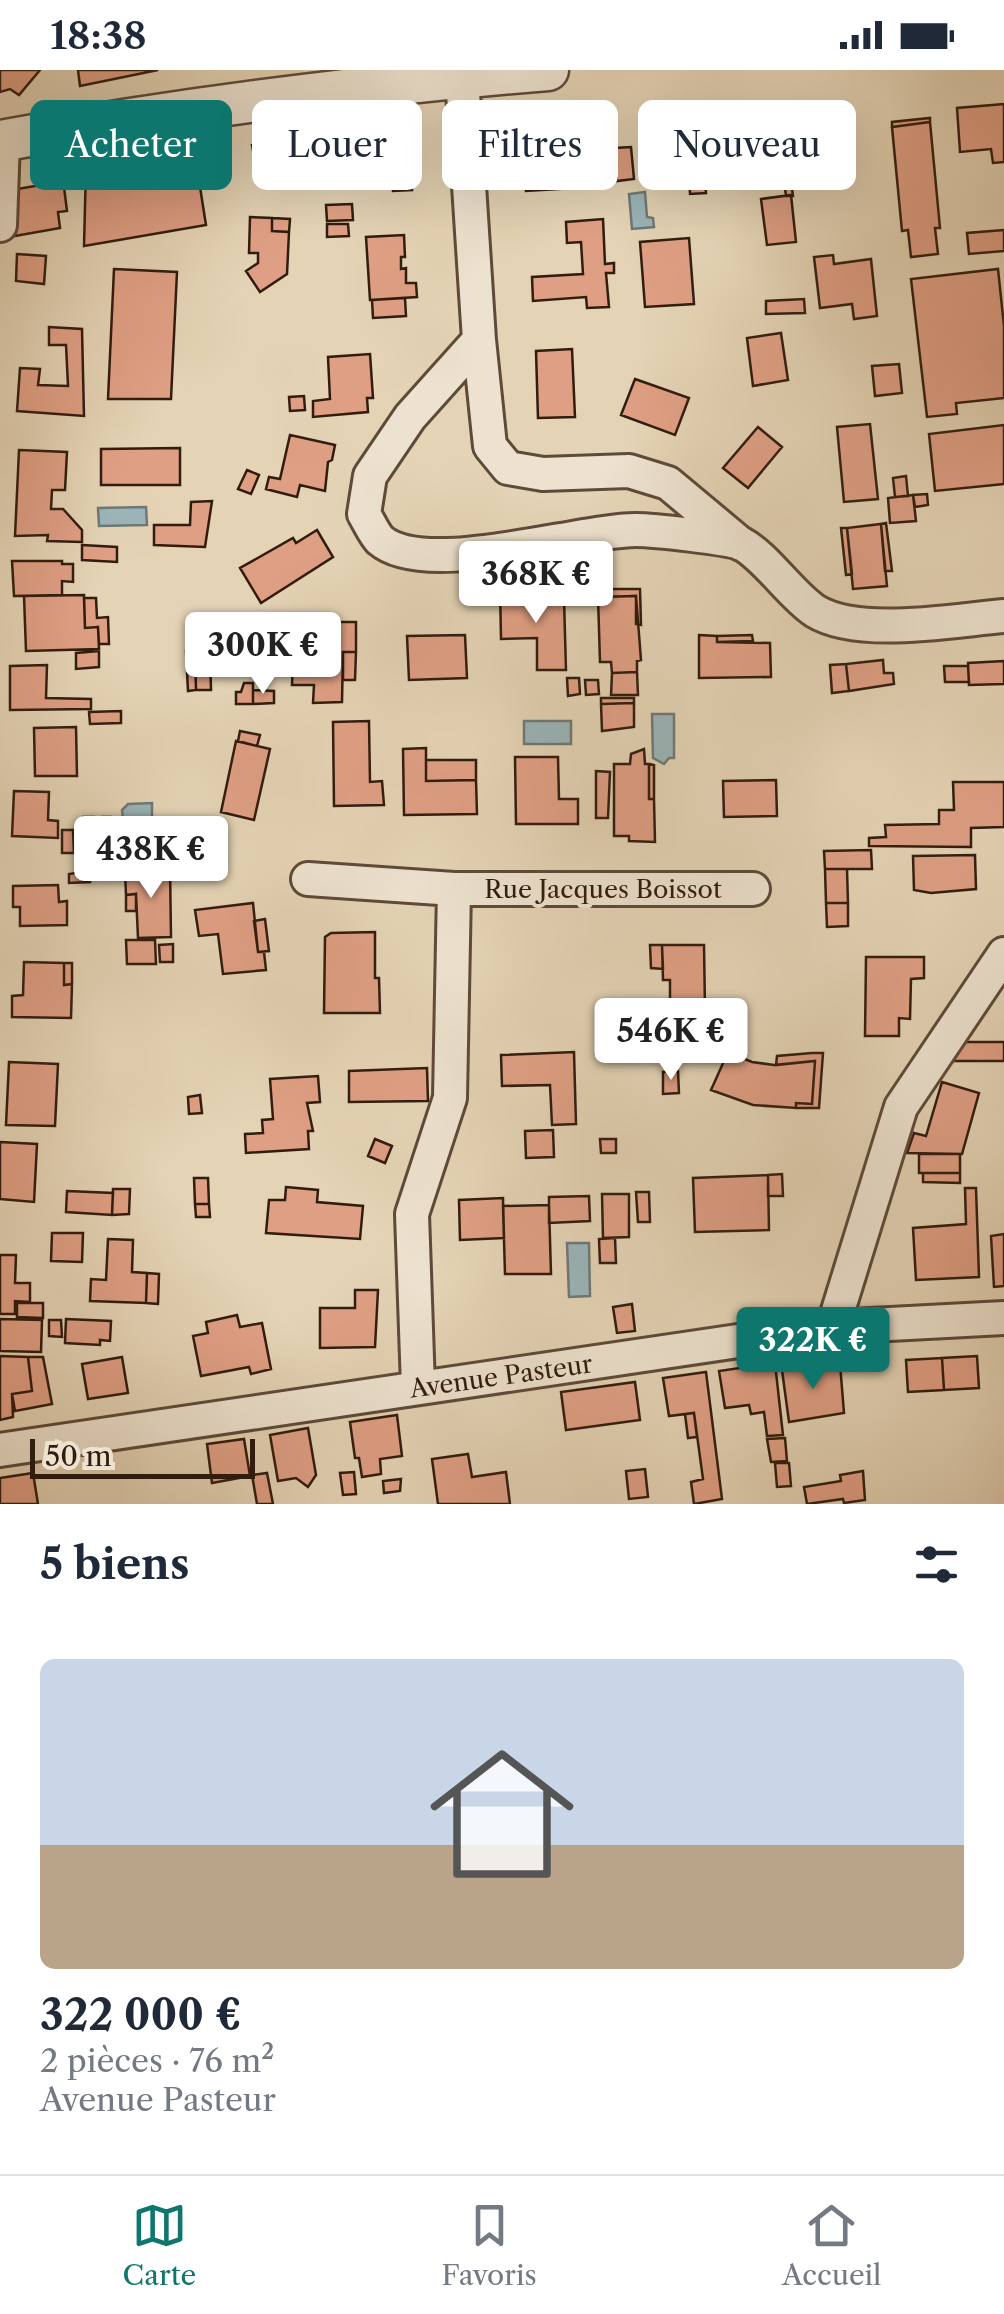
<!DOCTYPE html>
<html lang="fr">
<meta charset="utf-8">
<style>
body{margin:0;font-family:"Libre Caslon Text",serif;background:#f2f2f3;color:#1f2937;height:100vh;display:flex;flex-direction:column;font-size:38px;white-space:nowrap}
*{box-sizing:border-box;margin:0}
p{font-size:32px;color:#747a83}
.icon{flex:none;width:55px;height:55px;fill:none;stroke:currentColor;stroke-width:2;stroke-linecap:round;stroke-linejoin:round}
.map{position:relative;height:1434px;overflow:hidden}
.side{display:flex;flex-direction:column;background:#fff;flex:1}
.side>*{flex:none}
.hud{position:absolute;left:30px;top:30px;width:945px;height:90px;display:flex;gap:20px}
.scale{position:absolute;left:30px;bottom:25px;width:225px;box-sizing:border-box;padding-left:10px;border:5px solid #321c0e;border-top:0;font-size:28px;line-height:35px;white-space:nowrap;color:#321c0e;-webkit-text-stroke:8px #ede2cf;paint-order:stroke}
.price{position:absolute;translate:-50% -85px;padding:0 22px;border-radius:10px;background:#fff;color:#222;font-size:32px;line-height:65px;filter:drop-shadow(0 2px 5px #0008)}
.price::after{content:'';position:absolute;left:50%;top:60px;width:30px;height:22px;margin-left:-15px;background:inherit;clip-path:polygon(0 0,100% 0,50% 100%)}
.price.selected{background:#0f766e;color:#fff}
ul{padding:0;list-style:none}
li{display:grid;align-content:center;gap:20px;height:530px;padding:0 40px}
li+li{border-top:2px solid #e0e1e3}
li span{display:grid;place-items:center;height:310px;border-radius:15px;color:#555}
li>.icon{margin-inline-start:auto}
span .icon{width:180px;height:180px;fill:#fffc;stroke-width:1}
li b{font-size:42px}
h2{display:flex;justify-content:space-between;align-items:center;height:120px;padding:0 40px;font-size:42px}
.pill{padding:0 35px;border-radius:15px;background:#fff;box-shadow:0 10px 40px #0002;font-size:35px;line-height:90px}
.pill.selected{background:#0f766e;color:#fff}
.status{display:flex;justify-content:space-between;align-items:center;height:70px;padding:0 50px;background:#fff;direction:ltr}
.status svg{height:28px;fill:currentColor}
.tabs{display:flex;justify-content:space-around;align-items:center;height:140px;border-top:2px solid #e0e1e3;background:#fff;font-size:28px;color:#747a83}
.tabs a{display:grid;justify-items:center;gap:5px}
.tabs .selected{color:#0f766e}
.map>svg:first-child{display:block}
.water{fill:#9ab5b9;stroke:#707875;stroke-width:2.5}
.building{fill:#df9f84;stroke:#321c0e;stroke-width:2.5}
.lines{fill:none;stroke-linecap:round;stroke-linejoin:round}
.minor-casing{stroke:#5e4a38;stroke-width:38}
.tertiary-casing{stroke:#5e4a38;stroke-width:45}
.minor{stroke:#ede2cf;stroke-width:32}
.tertiary{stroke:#ede2cf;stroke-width:40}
.labels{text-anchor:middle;stroke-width:8;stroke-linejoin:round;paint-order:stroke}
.street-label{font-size:25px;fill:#321c0e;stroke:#ede2cf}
</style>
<div class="status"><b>18:38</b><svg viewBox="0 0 49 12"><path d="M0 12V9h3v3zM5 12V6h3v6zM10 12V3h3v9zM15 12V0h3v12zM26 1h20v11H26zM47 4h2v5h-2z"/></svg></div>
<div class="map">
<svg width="1004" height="1434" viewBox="0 0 1004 1434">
<rect width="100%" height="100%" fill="#e4d3b5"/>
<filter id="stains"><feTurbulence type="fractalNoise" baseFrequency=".002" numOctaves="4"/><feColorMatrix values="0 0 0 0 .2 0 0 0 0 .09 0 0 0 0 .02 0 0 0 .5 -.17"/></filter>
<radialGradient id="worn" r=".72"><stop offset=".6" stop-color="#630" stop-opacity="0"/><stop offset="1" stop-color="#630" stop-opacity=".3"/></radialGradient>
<!-- water -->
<path class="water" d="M 645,122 L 647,147 L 653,148 L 654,157 L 632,159 L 629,124 Z
M 146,437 L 147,455 L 99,456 L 98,438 Z
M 652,644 L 674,644 L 674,688 L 669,688 L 664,694 L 653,688 Z
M 524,651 L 571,651 L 571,674 L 524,674 Z
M 152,733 L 152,748 L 147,753 L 142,753 L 142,762 L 136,762 L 130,769 L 125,768 L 122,740 L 128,734 Z
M 567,1173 L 589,1173 L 590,1226 L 569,1227 Z"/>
<!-- building -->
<path class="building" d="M 0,0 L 40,0 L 19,25 L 10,19 L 0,22 Z
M 78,0 L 158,0 L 80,16 Z
M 1004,34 L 1004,92 L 993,93 L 991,79 L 960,82 L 957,38 Z
M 844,35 L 847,74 L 790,78 L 787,39 Z
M 764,42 L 767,80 L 714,86 L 716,105 L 704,106 L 698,47 Z
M 560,48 L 563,80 L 571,79 L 574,118 L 526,121 L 521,51 Z
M 930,48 L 930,52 L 892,57 L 892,52 Z
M 610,49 L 612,69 L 594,70 L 593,51 Z
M 685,50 L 689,92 L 703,90 L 706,123 L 690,124 L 689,104 L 663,107 L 658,52 Z
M 930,52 L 940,158 L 935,158 L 938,184 L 911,187 L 908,160 L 902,161 L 892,57 Z
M 409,60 L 412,120 L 393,121 L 392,110 L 335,113 L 333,79 L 391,75 L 390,61 Z
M 310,67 L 315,106 L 259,114 L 252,75 Z
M 631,77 L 634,109 L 617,111 L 614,78 Z
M 194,79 L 206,155 L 84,176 L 86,97 Z
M 732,84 L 734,98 L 715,100 L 714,86 Z
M 788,87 L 793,126 L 786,126 L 781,88 Z
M 53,113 L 54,118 L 64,117 L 67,141 L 58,142 L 60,158 L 15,166 L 17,119 Z
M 791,125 L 796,172 L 767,175 L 761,129 Z
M 352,134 L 353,150 L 327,151 L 326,135 Z
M 250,147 L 272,148 L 272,161 L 289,162 L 287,204 L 260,222 L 246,201 L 258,193 L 258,183 L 249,183 Z
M 272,148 L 290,149 L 289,162 L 272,161 Z
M 603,149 L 605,194 L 614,193 L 614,203 L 606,203 L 609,237 L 587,238 L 586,227 L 533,231 L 532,207 L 583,204 L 581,172 L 567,173 L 566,152 Z
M 327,154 L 348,154 L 349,166 L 327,167 Z
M 1004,160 L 1004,181 L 969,184 L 967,163 Z
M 404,165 L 405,187 L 401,187 L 401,199 L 406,198 L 406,213 L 416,213 L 417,227 L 370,230 L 366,167 Z
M 689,168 L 694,234 L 645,237 L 640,172 Z
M 17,184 L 46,186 L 44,214 L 16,211 Z
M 833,185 L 834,194 L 871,189 L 877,246 L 854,249 L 852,234 L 820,238 L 814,187 Z
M 114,199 L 177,202 L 171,329 L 108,329 Z
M 998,199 L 1004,256 L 1004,328 L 956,333 L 957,344 L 927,347 L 911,209 Z
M 405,228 L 406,246 L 373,248 L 372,230 Z
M 804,229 L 805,243 L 766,244 L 766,231 Z
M 49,257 L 82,259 L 84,346 L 17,341 L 20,298 L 40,299 L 38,315 L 68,316 L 66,275 L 49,275 Z
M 781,263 L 788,310 L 753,316 L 747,268 Z
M 572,279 L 575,347 L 538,348 L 536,281 Z
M 370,284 L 373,328 L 367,328 L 368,342 L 313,347 L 313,331 L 330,329 L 328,287 Z
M 899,294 L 902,323 L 875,326 L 872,296 Z
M 635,309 L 689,328 L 675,365 L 621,345 Z
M 304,326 L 305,340 L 290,341 L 289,327 Z
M 870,354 L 878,429 L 844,432 L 837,357 Z
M 1004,355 L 1004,414 L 935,421 L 929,364 Z
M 758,357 L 782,377 L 748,418 L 723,398 Z
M 290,365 L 335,375 L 332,390 L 328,392 L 325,421 L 300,415 L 297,427 L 266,419 L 269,407 L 280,409 Z
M 180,378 L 180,415 L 101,415 L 101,379 Z
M 19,380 L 67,382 L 65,420 L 52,420 L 51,439 L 63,439 L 82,460 L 82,472 L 47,471 L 48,465 L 15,466 Z
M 247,400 L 259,405 L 251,424 L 238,419 Z
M 906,406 L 908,426 L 895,427 L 893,408 Z
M 927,424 L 928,435 L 915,437 L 913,425 Z
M 913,425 L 916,451 L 890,453 L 888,428 Z
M 212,431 L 205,477 L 154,475 L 154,455 L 190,455 L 191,432 Z
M 886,453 L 892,501 L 885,501 L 881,454 Z
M 881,454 L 887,516 L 853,519 L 847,458 Z
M 841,458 L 847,458 L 852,504 L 846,505 Z
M 317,460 L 333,487 L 261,533 L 240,498 L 293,468 L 296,473 Z
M 82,475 L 117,477 L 117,492 L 82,490 Z
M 12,491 L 62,491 L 62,494 L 73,494 L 73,512 L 62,511 L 62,525 L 14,526 Z
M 564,516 L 564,529 L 522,530 L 522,517 Z
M 500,517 L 522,517 L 522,530 L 564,529 L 566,600 L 537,600 L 537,568 L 501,569 Z
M 599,519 L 640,519 L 641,555 L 636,554 L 636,526 L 598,527 Z
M 84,525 L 85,558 L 98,557 L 99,579 L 26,581 L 24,526 Z
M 636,526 L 641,590 L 637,591 L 637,602 L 612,603 L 611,592 L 600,592 L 598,527 Z
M 84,528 L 96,528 L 97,548 L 108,547 L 109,574 L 99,574 L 98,557 L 85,558 Z
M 319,552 L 356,552 L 356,582 L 343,582 L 342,632 L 313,633 L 314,615 L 292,615 L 293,590 L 308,591 L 308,565 L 313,565 Z
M 465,565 L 467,608 L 409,610 L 407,566 Z
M 699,565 L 717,566 L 717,572 L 770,573 L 771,607 L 699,608 Z
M 752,565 L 753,571 L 717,572 L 717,566 Z
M 99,581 L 99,597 L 76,599 L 76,583 Z
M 186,581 L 195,581 L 196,620 L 188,621 Z
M 195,581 L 210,581 L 211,620 L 196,620 Z
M 343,582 L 356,582 L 355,610 L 343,610 Z
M 883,590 L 884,603 L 893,603 L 894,614 L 849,621 L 846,594 Z
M 1004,591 L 1004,614 L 969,615 L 968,593 Z
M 846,594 L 849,621 L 832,623 L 830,595 Z
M 47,595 L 46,628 L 91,629 L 91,639 L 10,640 L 10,596 Z
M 944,596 L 968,596 L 969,612 L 945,612 Z
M 637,602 L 638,625 L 611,625 L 612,603 Z
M 567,608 L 579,608 L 580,624 L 568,626 Z
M 585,610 L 598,610 L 599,624 L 586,625 Z
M 244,613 L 253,613 L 253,634 L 236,634 L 236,622 L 241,622 Z
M 253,620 L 274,621 L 274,633 L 253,634 Z
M 601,628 L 634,628 L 634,633 L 601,634 Z
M 634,633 L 634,657 L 602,661 L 601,634 Z
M 121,641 L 121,653 L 90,654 L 89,642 Z
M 369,651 L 370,712 L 382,711 L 384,735 L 334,736 L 333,652 Z
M 76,657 L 77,706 L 35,706 L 34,658 Z
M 240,661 L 260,665 L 257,676 L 238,671 Z
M 236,671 L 270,679 L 254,750 L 221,742 Z
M 426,678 L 426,711 L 476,710 L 477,744 L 404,745 L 403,679 Z
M 644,679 L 645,694 L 649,694 L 649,729 L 654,729 L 655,772 L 629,771 L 629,766 L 614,766 L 614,694 L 630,694 L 631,684 Z
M 515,687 L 558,687 L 559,729 L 578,729 L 578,754 L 516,754 Z
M 426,690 L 476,690 L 476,710 L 426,711 Z
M 649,694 L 654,695 L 654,729 L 649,729 Z
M 596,701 L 610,702 L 608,748 L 596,748 Z
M 776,710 L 777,746 L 724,747 L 723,711 Z
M 953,712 L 1004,712 L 1004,757 L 971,758 L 971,777 L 869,776 L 869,768 L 886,767 L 885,755 L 939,754 L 939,740 L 954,740 Z
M 14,721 L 49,722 L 48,750 L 58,751 L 58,768 L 12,766 Z
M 83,747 L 94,747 L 95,778 L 74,779 L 73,760 L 83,759 Z
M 102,747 L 111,747 L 112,783 L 103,782 Z
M 62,760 L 73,760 L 74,783 L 62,783 Z
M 871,780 L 872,799 L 825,799 L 824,781 Z
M 90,782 L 112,783 L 113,808 L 90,808 Z
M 90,782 L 90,812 L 69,813 L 69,804 L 76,803 L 76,783 Z
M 975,785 L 976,819 L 931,823 L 914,820 L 913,786 Z
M 218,787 L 219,803 L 195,803 L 194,788 Z
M 170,798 L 171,867 L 138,868 L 136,824 L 126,825 L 125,800 Z
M 825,799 L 847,799 L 848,833 L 826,833 Z
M 58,815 L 59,832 L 67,831 L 67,855 L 20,856 L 20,837 L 13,837 L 13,816 Z
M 136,824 L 136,841 L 126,841 L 126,825 Z
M 253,833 L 258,882 L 264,882 L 266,900 L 223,904 L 218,864 L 199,866 L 195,840 Z
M 826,833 L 848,833 L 848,856 L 827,857 Z
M 265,849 L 269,881 L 258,882 L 254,851 Z
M 375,862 L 375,908 L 379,908 L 380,943 L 324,943 L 325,867 L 331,863 Z
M 126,870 L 155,870 L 156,894 L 127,894 Z
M 173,874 L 173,892 L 160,892 L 159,875 Z
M 650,875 L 662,875 L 663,899 L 651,898 Z
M 662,875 L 704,875 L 705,940 L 670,940 L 670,910 L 663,910 Z
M 866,887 L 924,887 L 924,908 L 911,909 L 910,949 L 899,948 L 899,966 L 865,966 Z
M 24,892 L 64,893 L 64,915 L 72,914 L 71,948 L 12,947 L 12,926 L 23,925 Z
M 64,893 L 72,893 L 72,914 L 64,915 Z
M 637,962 L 653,963 L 652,977 L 637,977 Z
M 961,972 L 1004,972 L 1004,991 L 948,991 Z
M 574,982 L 576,1054 L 552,1055 L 550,1015 L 502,1016 L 501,985 Z
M 728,982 L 752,992 L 774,995 L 815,991 L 812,1034 L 796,1033 L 796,1038 L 753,1035 L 711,1020 Z
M 812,983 L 823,983 L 819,1038 L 796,1038 L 796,1033 L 812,1034 L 815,991 L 776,995 L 777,986 Z
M 9,992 L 58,994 L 55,1056 L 6,1055 Z
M 427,998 L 428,1031 L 349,1032 L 349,1001 Z
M 678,1001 L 679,1023 L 663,1024 L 663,1002 Z
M 318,1006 L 320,1032 L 307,1033 L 313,1061 L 308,1061 L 309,1079 L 246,1083 L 245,1064 L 263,1063 L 262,1050 L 273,1049 L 270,1009 Z
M 942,1012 L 979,1023 L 962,1084 L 907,1083 L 914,1063 L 926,1066 Z
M 200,1025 L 202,1043 L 189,1044 L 188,1027 Z
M 553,1060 L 554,1087 L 526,1088 L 525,1061 Z
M 375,1069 L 392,1076 L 385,1093 L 368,1086 Z
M 600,1069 L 616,1069 L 616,1083 L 601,1083 Z
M 0,1072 L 37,1074 L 34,1132 L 0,1129 Z
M 919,1084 L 960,1084 L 960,1103 L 919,1103 Z
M 923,1103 L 960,1103 L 960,1113 L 923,1112 Z
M 782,1104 L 783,1126 L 768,1126 L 768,1105 Z
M 768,1105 L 769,1160 L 695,1162 L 693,1108 Z
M 194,1108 L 208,1108 L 209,1134 L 195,1134 Z
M 286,1117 L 318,1120 L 317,1132 L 363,1136 L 360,1169 L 266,1163 L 269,1130 L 285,1130 Z
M 965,1118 L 976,1118 L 979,1207 L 916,1210 L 913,1158 L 966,1154 Z
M 113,1119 L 130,1119 L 129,1144 L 112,1145 Z
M 67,1121 L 113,1123 L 112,1145 L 66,1142 Z
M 636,1122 L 649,1122 L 650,1152 L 638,1152 Z
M 602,1124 L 629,1124 L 629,1167 L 603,1168 Z
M 589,1126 L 590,1151 L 549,1153 L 549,1127 Z
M 503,1128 L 504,1168 L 460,1170 L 459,1130 Z
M 195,1134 L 209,1134 L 210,1147 L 196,1147 Z
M 549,1135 L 551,1204 L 505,1204 L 503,1136 Z
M 52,1163 L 83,1163 L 82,1192 L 51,1191 Z
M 1004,1164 L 1004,1216 L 994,1217 L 991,1166 Z
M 615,1168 L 616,1193 L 600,1193 L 599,1169 Z
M 108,1169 L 133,1170 L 132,1202 L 147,1203 L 146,1233 L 90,1231 L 91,1209 L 106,1210 Z
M 0,1185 L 16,1185 L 15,1213 L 30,1213 L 30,1232 L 15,1231 L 15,1244 L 0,1244 Z
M 147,1203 L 159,1204 L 158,1234 L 146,1233 Z
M 355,1220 L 378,1220 L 375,1277 L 320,1278 L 320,1238 L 355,1238 Z
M 17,1233 L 43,1233 L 43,1248 L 17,1247 Z
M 632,1234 L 635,1261 L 617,1263 L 613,1237 Z
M 237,1245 L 240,1257 L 262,1253 L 271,1299 L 251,1304 L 249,1297 L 201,1306 L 193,1266 L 208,1263 L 206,1252 Z
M 0,1249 L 42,1250 L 41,1282 L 0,1281 Z
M 66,1249 L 111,1251 L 110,1271 L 100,1270 L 100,1275 L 65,1273 Z
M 49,1250 L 61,1250 L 62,1267 L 49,1266 Z
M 0,1286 L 28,1287 L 32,1321 L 12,1324 L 13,1347 L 0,1350 Z
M 977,1286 L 979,1318 L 944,1320 L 942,1288 Z
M 28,1287 L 43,1287 L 52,1334 L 15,1341 L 12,1324 L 32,1321 Z
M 122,1287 L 128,1323 L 88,1329 L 82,1294 Z
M 942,1288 L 944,1320 L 908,1322 L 906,1290 Z
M 775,1293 L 783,1365 L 767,1366 L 764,1342 L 751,1344 L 749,1335 L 725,1338 L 719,1301 Z
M 840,1294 L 844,1343 L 789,1352 L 782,1300 Z
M 706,1302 L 722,1429 L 694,1434 L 691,1412 L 703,1409 L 694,1343 L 669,1346 L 663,1308 Z
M 635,1312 L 640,1350 L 566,1360 L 561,1322 Z
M 694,1343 L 697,1367 L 688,1368 L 685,1344 Z
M 397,1345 L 402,1386 L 380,1389 L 381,1404 L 362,1407 L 359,1388 L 355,1388 L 350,1352 Z
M 308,1358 L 316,1405 L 308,1417 L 296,1408 L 278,1411 L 270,1365 Z
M 785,1368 L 787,1391 L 771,1392 L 767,1369 Z
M 244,1369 L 250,1406 L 212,1413 L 207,1374 Z
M 468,1384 L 472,1407 L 506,1402 L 510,1434 L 438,1434 L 432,1389 Z
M 775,1393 L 789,1393 L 791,1416 L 777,1417 Z
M 645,1399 L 648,1427 L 629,1429 L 626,1401 Z
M 863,1401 L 865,1430 L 844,1433 L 843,1429 L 807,1434 L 804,1417 L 841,1411 L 840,1405 Z
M 354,1402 L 356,1424 L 343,1425 L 340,1403 Z
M 33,1403 L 38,1434 L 0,1434 L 0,1408 Z
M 267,1403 L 273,1434 L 257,1434 L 252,1405 Z
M 401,1409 L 400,1421 L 384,1423 L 383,1411 Z"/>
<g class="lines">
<defs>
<path id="minor" d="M 462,7 L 479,270 L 410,347 L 370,406 L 364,444 C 369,452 374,464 380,470 C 425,509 577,460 636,460 C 652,460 729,468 742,474 C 766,487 791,525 815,541 C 859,568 954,550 1004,546
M 0,155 L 3,71
M 479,270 L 490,376 L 508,398 L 543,404 L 629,401 L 668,413 L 741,474
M 308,809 L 454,819 L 753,819
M 833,1257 L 901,1037 L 1004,884
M 418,1317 L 412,1144 L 450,1028 L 454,819
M 0,1380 L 833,1257 L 1004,1248"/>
<path id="tertiary" d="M 0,71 C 181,38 365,15 548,0"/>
</defs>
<!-- minor casing -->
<use href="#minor" class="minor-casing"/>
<!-- tertiary casing -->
<use href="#tertiary" class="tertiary-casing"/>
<!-- minor -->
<use href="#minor" class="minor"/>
<!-- tertiary -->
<use href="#tertiary" class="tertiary"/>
</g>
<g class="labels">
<!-- street labels -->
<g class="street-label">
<text x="603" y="828">Rue Jacques Boissot</text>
<text transform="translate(501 1306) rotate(-8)" y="9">Avenue Pasteur</text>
</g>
</g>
<rect width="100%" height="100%" filter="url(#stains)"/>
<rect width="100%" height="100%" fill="url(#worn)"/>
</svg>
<div class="scale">50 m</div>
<b class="price" style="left:536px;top:556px">368K €</b>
<b class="price" style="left:263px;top:627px">300K €</b>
<b class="price" style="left:151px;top:831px">438K €</b>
<b class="price" style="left:671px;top:1013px">546K €</b>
<b class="price selected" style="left:813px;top:1322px">322K €</b>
<div class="hud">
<a class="pill selected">Acheter</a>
<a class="pill">Louer</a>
<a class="pill">Filtres</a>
<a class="pill">Nouveau</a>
</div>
</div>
<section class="side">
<h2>5 biens<svg class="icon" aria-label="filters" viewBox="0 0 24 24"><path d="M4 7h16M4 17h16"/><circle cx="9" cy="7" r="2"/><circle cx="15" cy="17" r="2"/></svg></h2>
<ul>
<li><span style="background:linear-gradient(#c9d6e8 60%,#b9a48a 0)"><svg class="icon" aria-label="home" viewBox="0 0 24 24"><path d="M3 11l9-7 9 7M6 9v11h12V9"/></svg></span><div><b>322 000 €</b><p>2 pièces · 76 m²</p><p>Avenue Pasteur</p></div></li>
</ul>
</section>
<nav class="tabs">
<a class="selected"><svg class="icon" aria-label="map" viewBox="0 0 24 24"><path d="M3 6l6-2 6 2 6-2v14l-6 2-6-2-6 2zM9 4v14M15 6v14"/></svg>Carte</a>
<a><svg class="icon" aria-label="saved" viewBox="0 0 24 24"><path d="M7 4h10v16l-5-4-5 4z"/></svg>Favoris</a>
<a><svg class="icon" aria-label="home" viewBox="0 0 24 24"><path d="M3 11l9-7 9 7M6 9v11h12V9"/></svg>Accueil</a>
</nav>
